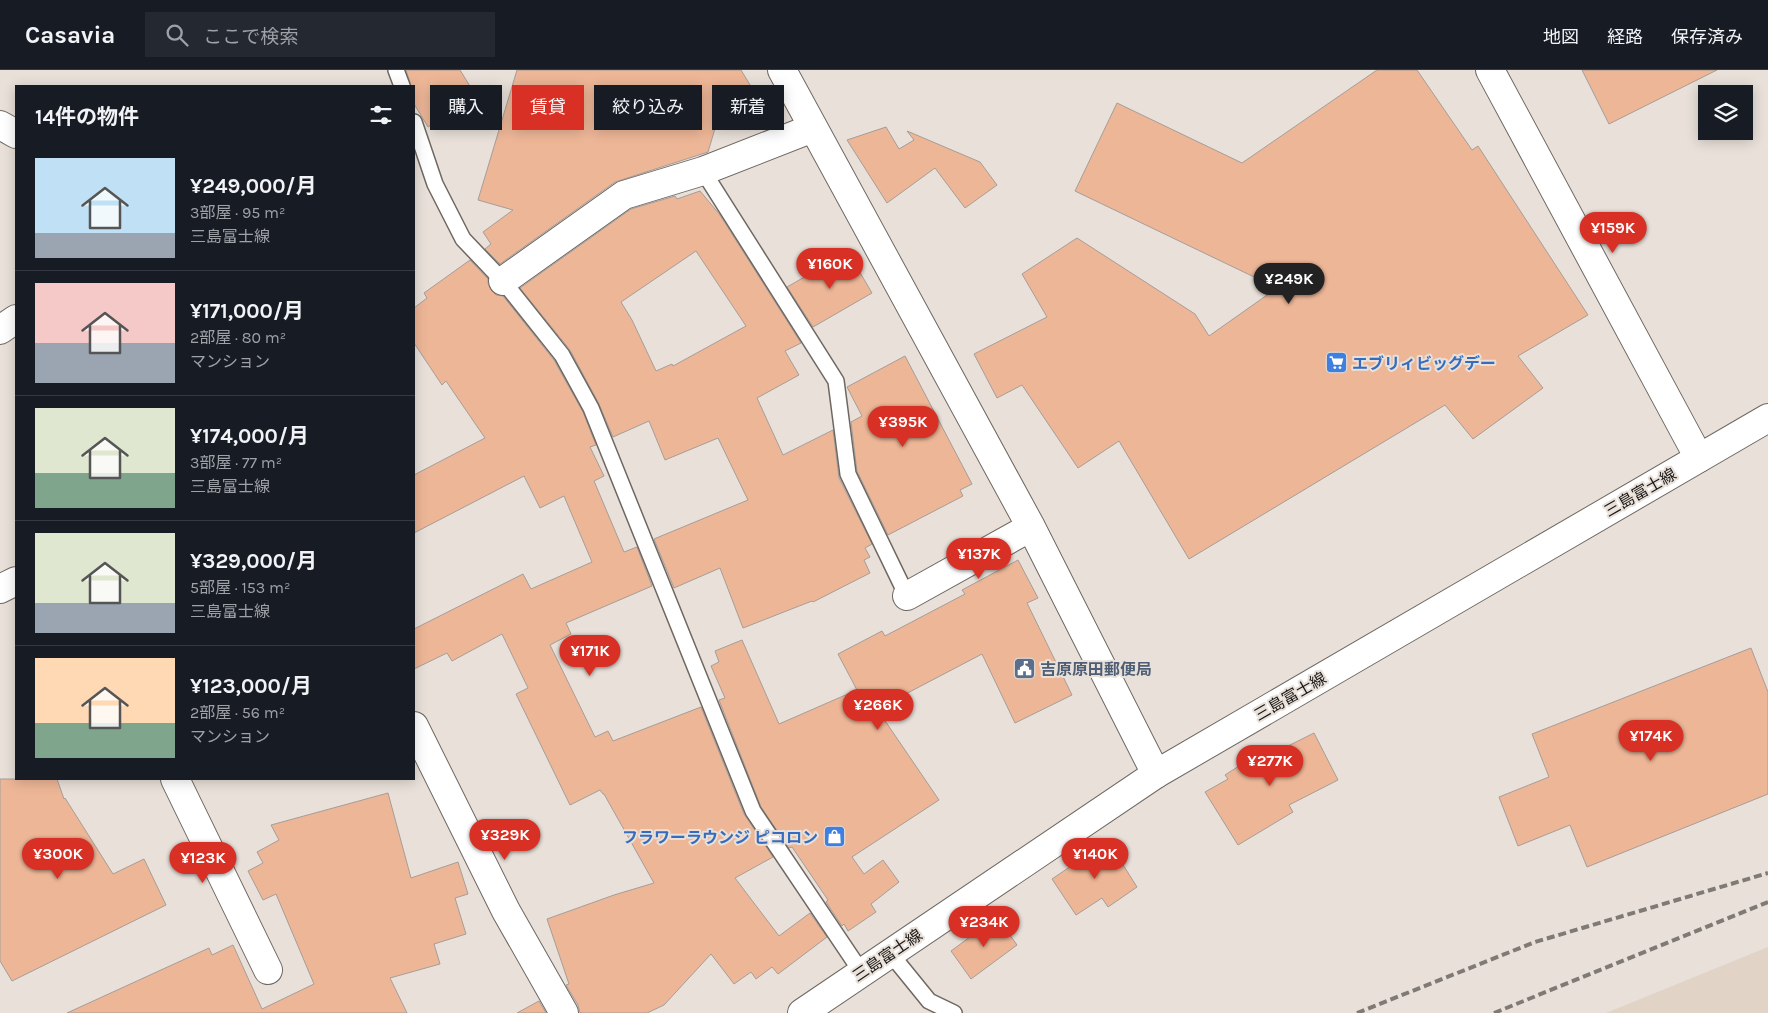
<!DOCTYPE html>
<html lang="ja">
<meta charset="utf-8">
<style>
body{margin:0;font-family:Karla,"Noto Sans JP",sans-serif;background:#242831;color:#f1f3f6;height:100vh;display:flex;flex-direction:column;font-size:19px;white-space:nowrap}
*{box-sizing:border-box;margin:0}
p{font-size:16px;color:#9ea1a6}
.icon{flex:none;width:28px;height:28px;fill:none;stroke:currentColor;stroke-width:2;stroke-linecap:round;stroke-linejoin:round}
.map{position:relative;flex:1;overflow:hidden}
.panel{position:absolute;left:15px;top:15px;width:400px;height:695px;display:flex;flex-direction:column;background:#171b24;border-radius:0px;box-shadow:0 2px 12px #0003}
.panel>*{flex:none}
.top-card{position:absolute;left:430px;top:15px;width:475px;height:45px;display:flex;gap:10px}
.fabs{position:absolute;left:1698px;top:15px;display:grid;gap:10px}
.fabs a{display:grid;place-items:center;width:55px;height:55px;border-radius:0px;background:#171b24;box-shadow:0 2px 12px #0003;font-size:25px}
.price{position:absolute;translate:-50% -42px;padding:0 11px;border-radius:18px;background:#d93025;color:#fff;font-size:16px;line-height:32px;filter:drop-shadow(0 1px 2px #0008)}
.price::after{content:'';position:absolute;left:50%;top:30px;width:15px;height:11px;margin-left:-8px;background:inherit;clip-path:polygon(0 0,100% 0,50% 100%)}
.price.on{background:#222;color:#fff}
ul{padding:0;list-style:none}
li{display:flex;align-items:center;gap:15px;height:125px;padding:0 20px}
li+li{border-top:1px solid #363941}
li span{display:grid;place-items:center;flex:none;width:140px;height:100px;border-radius:0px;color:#555}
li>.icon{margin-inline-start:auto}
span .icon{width:60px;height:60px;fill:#fffc;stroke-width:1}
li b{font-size:21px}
h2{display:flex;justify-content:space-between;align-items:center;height:60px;padding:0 20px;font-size:21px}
.tag{padding:0 18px;border-radius:0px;background:#171b24;box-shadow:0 2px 12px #0003;font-size:18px;line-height:45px}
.tag.on{background:#d93025;color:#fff}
header{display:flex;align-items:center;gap:30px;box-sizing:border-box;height:70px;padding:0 25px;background:#171b24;border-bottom:1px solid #363941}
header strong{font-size:24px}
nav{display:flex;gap:28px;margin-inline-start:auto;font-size:18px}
.search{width:350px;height:45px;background:#242831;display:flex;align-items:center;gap:12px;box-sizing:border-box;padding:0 18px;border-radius:0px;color:#9ea1a6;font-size:19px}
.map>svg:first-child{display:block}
.built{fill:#e2d3c7}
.building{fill:#edb697;stroke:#a69d98;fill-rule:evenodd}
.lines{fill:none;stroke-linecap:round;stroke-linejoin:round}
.service-casing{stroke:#6f6862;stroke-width:18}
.minor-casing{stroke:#6f6862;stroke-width:30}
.primary-casing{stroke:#6f6862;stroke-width:30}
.service{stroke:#fff;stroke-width:15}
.minor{stroke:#fff;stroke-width:28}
.primary{stroke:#fff;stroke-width:28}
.rail{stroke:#807a76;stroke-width:4;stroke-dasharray:8 4;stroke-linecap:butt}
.labels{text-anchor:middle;stroke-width:4;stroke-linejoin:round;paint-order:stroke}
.shop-label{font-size:16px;font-weight:bold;fill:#366cbe;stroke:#e8e0d9;text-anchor:start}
.street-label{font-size:16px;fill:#1b1816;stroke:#e8e0d9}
.service-label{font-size:16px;font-weight:bold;fill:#4e5e75;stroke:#e8e0d9;text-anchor:start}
</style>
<header>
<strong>Casavia</strong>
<div class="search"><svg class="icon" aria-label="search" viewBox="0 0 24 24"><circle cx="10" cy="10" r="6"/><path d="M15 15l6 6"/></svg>ここで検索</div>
<nav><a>地図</a><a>経路</a><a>保存済み</a></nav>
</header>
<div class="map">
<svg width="1768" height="943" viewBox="0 0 1768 943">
<rect width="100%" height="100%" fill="#e8e0d9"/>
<!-- built -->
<path class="built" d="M 1768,877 L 1768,943 L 1606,943 Z"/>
<!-- building -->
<path class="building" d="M 406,0 L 460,0 L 476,26 L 428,57 L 414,34 L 414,16 L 411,16 Z
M 517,0 L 741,0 L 761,33 L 717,52 L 708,82 L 615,112 L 500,194 L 485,179 L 491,174 L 483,162 L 513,140 L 478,130 Z
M 1377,0 L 1417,0 L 1472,80 L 1478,76 L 1588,245 L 1518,286 L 1543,318 L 1473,369 L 1445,335 L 1189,489 L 1119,371 L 1078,398 L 1022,315 L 997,328 L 974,284 L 1047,247 L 1022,204 L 1077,168 L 1195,244 L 1209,266 L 1277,218 L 1075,121 L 1117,33 L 1242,93 Z
M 1582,0 L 1717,0 L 1609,54 Z
M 886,57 L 899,79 L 914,70 L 907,61 L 980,92 L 997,115 L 965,138 L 935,98 L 887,133 L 847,70 Z
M 700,121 L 720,145 L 801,273 L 785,281 L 799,305 L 757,328 L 783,385 L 833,360 L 839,408 L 872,474 L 865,478 L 870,487 L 864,490 L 870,503 L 813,532 L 812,531 L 743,558 L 720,498 L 674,518 L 654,469 L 748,430 L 718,368 L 665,390 L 649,351 L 613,367 L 599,334 L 570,280 L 520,218 L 631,139 L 675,126 L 677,129 ZM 696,181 L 746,256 L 673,296 L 672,294 L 656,301 L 632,250 L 621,232 Z
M 848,182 L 872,223 L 813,257 L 787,217 Z
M 470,190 L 488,209 L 488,213 L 491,220 L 496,225 L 503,226 L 554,290 L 583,342 L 596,375 L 590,377 L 604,406 L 594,411 L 624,482 L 637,477 L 652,516 L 566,553 L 571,564 L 550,575 L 595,667 L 608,661 L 613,671 L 701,637 L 744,744 L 773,787 L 735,808 L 779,866 L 810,843 L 827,867 L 778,904 L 772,897 L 756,909 L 751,902 L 734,914 L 711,884 L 664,935 L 647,943 L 580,943 L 578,935 L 566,915 L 569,914 L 547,849 L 614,825 L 654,813 L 604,724 L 603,724 L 600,720 L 570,735 L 516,624 L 528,618 L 502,564 L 452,591 L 447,583 L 414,599 L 414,559 L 523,504 L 531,519 L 592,492 L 564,426 L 540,438 L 524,406 L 414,463 L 414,405 L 485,368 L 446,311 L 442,315 L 414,273 L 414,238 L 427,228 L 424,223 Z
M 905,286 L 972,414 L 960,420 L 963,426 L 888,465 L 857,401 L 851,352 L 862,346 L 847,317 Z
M 1018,490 L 1038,528 L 1027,533 L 1072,625 L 1015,653 L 982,584 L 877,639 L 939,730 L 852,787 L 864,804 L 883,790 L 899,812 L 871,834 L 876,842 L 848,861 L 844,854 L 842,856 L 826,832 L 828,830 L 792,777 L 789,778 L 761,737 L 719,630 L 725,628 L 711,596 L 719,592 L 715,581 L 742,570 L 779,654 L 857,620 L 838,584 L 882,561 L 885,566 L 965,524 L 962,520 Z
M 1751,578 L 1768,622 L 1768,724 L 1587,797 L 1570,755 L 1518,776 L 1499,727 L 1549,707 L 1532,664 Z
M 1314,663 L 1338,710 L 1289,735 L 1293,742 L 1238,775 L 1205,722 L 1228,709 L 1225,705 L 1264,680 L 1268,686 Z
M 0,709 L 57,709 L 64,729 L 65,728 L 113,804 L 144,789 L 166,835 L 12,911 L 0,891 Z
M 388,723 L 411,808 L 458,792 L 468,824 L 455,828 L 466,864 L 434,874 L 440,894 L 390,908 L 407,943 L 67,943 L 209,878 L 212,885 L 233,875 L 262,939 L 314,914 L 276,824 L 263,830 L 248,801 L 263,793 L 257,782 L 279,770 L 271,755 Z
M 1108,771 L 1137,817 L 1108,837 L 1102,828 L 1076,845 L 1052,809 Z
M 997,847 L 1017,875 L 971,909 L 951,881 Z
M 539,931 L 546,943 L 517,943 Z"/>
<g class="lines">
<defs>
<path id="service" d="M 396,0 L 402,16
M 414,52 L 435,114 L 463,169 L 503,211 L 562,285 L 591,338 L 753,741 L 862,903
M 703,101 L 836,311 L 848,404 L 907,526
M 890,883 L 929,931 L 954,943"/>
<path id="minor" d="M 782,0 L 1031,457 L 1156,704
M 1490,0 L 1699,388
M 0,55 L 16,64
M 503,211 L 624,125 L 703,101 L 813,58
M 0,260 L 16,249
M 0,519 L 16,511
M 907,526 L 1031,457
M 414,656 L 506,841 L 564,943
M 175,709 L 268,900"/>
<path id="primary" d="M 802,943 L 1156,704 L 1768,348"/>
</defs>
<!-- service casing -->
<use href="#service" class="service-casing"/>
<!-- minor casing -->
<use href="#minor" class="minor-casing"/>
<!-- primary casing -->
<use href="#primary" class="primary-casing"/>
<!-- service -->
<use href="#service" class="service"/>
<!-- minor -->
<use href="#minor" class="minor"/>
<!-- primary -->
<use href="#primary" class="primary"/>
<!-- rail -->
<path class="rail" d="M 1357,943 L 1535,872 L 1768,803
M 1494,943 L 1768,832"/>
</g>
<!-- icons -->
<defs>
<symbol id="supermarket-square" viewBox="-11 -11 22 22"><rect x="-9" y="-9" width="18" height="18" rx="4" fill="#3f7fe0" stroke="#e8e0d9"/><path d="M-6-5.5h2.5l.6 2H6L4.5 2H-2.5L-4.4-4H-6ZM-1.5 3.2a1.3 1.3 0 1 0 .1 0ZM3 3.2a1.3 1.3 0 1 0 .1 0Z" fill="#fff"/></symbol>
<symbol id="civic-square" viewBox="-11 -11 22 22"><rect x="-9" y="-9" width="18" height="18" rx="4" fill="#5c6f8a" stroke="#e8e0d9"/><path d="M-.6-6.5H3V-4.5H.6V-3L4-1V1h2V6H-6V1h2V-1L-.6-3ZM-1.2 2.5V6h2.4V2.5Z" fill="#fff"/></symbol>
<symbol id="shop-square" viewBox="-11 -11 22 22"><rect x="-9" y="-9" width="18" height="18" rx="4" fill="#3f7fe0" stroke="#e8e0d9"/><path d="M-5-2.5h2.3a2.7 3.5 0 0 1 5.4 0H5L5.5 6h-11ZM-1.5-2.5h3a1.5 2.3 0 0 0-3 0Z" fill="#fff"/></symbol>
</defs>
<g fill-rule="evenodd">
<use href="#supermarket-square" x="1324" y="280" width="25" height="25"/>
<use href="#civic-square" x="1012" y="586" width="25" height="25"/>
<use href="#shop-square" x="822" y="754" width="25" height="25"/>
</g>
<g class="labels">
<!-- shop labels -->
<g class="shop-label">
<text x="1352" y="299">エブリィビッグデー</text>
<text x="818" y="773" text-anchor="end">フラワーラウンジ ピコロン</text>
</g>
<!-- street labels -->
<g class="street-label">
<text transform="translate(1640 422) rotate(-30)" y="6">三島富士線</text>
<text transform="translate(1290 626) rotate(-30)" y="6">三島富士線</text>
<text transform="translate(887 885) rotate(-34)" y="6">三島富士線</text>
</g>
<!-- service labels -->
<g class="service-label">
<text x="1040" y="605">吉原原田郵便局</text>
</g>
</g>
</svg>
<div class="fabs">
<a><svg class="icon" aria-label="layers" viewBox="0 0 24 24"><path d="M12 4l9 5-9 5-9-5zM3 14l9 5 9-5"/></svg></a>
</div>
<b class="price" style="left:1613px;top:184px">¥159K</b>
<b class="price" style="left:830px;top:220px">¥160K</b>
<b class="price on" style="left:1289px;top:235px">¥249K</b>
<b class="price" style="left:903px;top:378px">¥395K</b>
<b class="price" style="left:979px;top:510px">¥137K</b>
<b class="price" style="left:590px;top:607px">¥171K</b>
<b class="price" style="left:878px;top:661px">¥266K</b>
<b class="price" style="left:1651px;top:692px">¥174K</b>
<b class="price" style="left:1270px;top:717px">¥277K</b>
<b class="price" style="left:505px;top:791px">¥329K</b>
<b class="price" style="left:58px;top:810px">¥300K</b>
<b class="price" style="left:1095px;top:810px">¥140K</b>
<b class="price" style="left:203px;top:814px">¥123K</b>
<b class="price" style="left:984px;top:878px">¥234K</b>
<div class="top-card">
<a class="tag">購入</a>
<a class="tag on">賃貸</a>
<a class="tag">絞り込み</a>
<a class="tag">新着</a>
</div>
<section class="panel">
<h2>14件の物件<svg class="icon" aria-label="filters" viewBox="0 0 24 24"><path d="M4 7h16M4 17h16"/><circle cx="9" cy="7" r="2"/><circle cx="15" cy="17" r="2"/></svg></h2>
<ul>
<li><span style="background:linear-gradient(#bfe0f5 75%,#9aa5b1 0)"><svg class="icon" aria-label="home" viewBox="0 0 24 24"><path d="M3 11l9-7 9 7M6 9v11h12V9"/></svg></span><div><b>¥249,000/月</b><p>3部屋 · 95 m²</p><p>三島富士線</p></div></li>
<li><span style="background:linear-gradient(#f6c9c9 60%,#9aa5b1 0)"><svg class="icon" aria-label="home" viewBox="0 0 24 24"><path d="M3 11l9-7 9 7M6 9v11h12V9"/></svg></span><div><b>¥171,000/月</b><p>2部屋 · 80 m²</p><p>マンション</p></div></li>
<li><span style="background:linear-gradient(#dfe7d0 65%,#7fa58c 0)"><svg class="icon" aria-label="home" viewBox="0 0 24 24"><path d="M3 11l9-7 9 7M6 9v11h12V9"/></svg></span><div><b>¥174,000/月</b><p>3部屋 · 77 m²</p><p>三島富士線</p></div></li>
<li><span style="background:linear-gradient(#dfe7d0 70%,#9aa5b1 0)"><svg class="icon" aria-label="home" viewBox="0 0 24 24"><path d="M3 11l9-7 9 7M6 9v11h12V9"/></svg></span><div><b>¥329,000/月</b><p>5部屋 · 153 m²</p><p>三島富士線</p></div></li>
<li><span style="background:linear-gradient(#ffd9b3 65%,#7fa58c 0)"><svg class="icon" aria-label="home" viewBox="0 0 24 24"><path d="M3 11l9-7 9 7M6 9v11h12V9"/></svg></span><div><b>¥123,000/月</b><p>2部屋 · 56 m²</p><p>マンション</p></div></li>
</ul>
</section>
</div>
